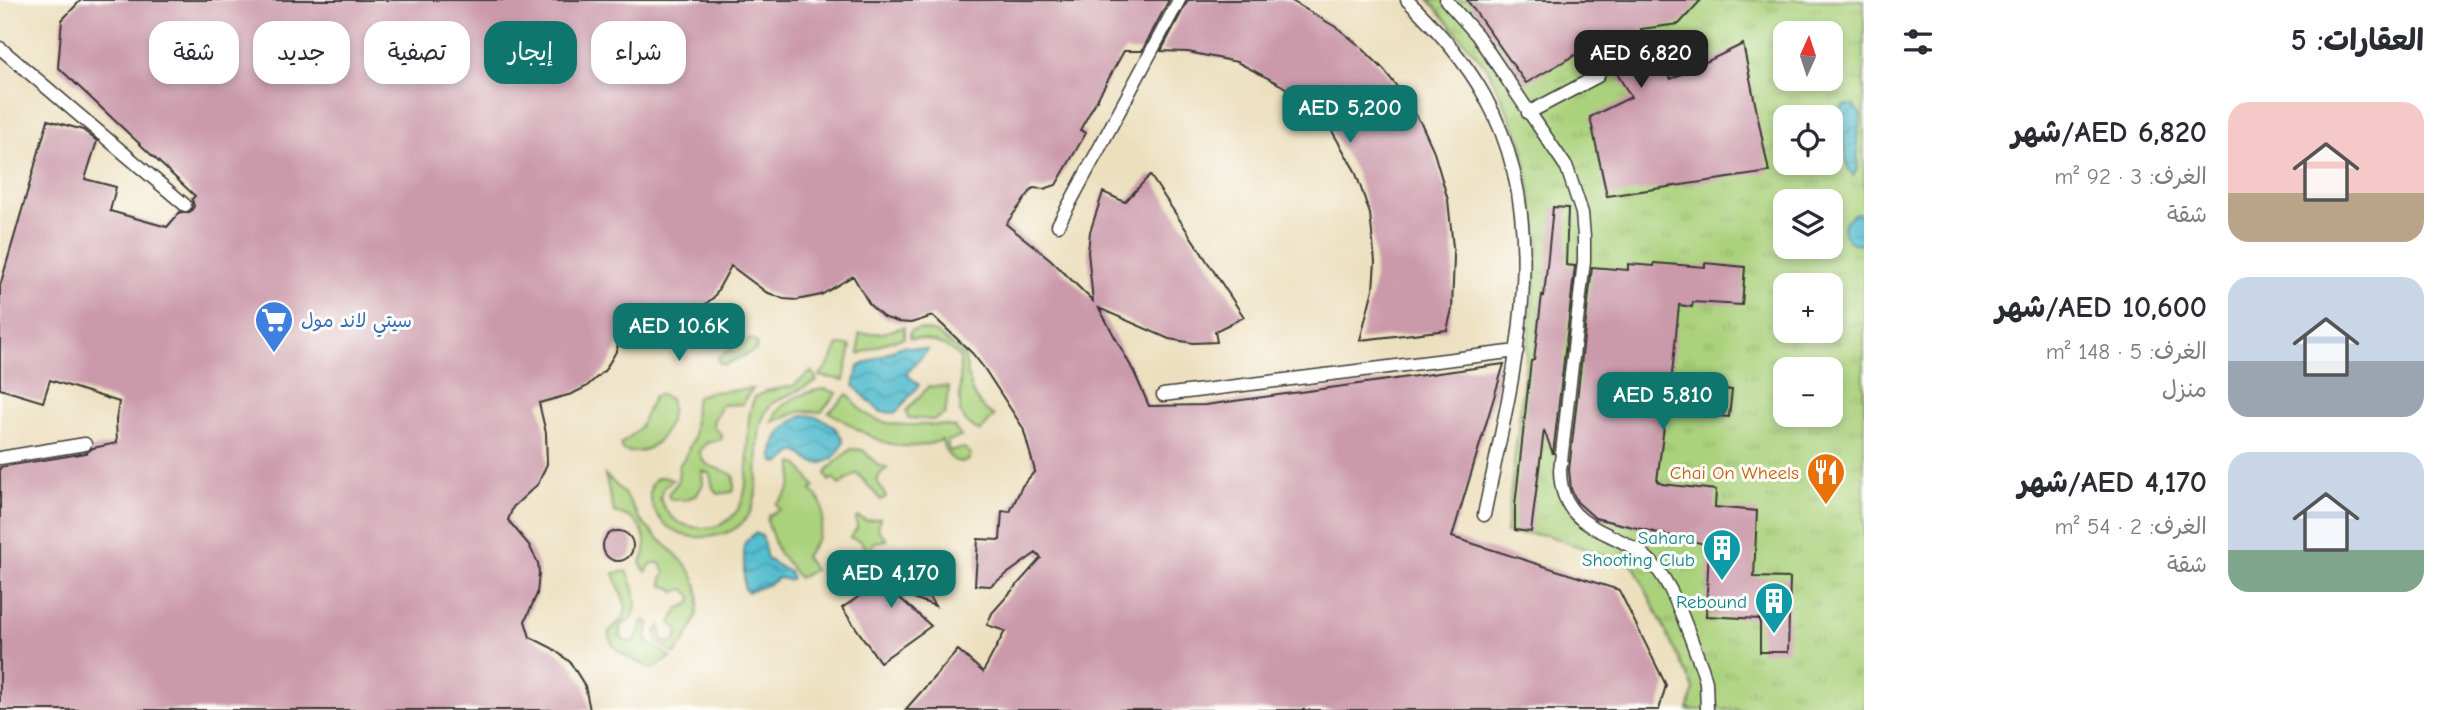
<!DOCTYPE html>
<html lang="ar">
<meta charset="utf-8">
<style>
body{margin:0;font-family:"Comic Neue","Playpen Sans Arabic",sans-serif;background:#f2f2f3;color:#2b2b33;direction:rtl;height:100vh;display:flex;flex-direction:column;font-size:26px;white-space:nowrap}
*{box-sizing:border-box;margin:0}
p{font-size:23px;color:#7c7c81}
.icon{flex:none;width:38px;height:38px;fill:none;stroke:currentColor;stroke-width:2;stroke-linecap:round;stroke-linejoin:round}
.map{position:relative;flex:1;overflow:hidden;direction:ltr}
.panel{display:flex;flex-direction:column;background:#fff;width:595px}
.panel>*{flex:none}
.hud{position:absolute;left:21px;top:21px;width:665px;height:63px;direction:rtl;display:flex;gap:14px}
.needle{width:46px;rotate:3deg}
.buttons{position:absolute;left:1773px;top:21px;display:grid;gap:14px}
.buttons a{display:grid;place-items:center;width:70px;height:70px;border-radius:14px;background:#fff;box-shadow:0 4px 10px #0003;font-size:35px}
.price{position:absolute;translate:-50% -60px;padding:0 16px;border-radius:14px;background:#0f766e;color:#fff;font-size:23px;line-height:46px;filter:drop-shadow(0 2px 4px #0008)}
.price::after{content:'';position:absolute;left:50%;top:42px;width:21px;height:16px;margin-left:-10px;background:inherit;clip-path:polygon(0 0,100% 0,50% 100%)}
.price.current{background:#222;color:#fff}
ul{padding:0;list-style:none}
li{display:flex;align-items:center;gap:21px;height:175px;padding:0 35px}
li span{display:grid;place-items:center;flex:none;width:196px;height:140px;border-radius:21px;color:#555}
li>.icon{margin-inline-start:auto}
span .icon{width:84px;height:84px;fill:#fffc;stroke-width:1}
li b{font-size:30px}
h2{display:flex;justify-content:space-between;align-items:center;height:84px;padding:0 35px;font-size:30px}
.pill{padding:0 24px;border-radius:21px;background:#fff;box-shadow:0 4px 10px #0003;font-size:24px;line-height:63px}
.pill.current{background:#0f766e;color:#fff}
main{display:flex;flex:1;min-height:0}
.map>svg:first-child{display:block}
.grass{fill:url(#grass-tufts);stroke:#63764c;stroke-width:2;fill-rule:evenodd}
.garden{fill:#aad17b;stroke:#63764c;stroke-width:2}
.water{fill:url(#water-waves);stroke:#386d76;stroke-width:2}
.building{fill:#ca99aa}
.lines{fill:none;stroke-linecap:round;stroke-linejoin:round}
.service-casing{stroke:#3b3934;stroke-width:15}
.service{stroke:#fff;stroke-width:12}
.labels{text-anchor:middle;stroke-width:6;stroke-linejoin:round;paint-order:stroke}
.shop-label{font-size:19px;fill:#366cbe;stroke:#fdfcf7;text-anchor:start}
.food-label{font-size:19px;fill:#c56008;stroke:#fdfcf7;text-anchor:end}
.culture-label{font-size:19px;fill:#0d838f;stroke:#fdfcf7;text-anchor:end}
</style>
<main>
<section class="panel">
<h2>العقارات: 5<svg class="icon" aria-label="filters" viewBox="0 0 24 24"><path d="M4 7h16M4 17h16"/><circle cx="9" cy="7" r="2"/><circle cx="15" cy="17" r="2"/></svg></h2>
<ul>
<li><span style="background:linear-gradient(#f6c9c9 65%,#b9a48a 0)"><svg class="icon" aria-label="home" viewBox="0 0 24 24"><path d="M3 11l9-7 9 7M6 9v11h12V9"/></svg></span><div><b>AED 6,820/شهر</b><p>الغرف: 3 · 92 m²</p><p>شقة</p></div></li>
<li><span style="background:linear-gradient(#c9d6e8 60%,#9aa5b1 0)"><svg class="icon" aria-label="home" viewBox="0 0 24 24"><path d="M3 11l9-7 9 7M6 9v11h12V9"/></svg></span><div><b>AED 10,600/شهر</b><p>الغرف: 5 · 148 m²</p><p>منزل</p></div></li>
<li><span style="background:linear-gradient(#c9d6e8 70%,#7fa58c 0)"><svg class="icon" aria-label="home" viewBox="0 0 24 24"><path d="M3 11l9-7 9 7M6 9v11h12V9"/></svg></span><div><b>AED 4,170/شهر</b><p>الغرف: 2 · 54 m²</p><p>شقة</p></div></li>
</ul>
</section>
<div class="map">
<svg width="1864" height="710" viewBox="0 0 1864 710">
<defs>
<pattern id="grass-tufts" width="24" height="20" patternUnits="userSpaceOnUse" patternTransform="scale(1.75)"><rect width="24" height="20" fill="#aad17b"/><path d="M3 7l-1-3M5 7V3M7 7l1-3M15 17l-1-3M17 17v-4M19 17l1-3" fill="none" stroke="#92b36a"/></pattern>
<pattern id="water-waves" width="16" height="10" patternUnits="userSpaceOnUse" patternTransform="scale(1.75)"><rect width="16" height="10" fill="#54bed0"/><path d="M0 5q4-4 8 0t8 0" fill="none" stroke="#459aa8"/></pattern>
</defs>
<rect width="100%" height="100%" fill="#fdfcf7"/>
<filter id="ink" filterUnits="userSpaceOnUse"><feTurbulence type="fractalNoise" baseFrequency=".0143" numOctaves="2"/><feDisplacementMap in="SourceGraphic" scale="14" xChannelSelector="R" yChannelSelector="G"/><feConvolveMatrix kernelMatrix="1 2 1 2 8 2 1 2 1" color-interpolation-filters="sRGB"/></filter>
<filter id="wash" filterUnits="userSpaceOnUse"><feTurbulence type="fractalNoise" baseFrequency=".00686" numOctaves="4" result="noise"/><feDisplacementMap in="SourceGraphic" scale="28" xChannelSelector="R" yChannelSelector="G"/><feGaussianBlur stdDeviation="1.57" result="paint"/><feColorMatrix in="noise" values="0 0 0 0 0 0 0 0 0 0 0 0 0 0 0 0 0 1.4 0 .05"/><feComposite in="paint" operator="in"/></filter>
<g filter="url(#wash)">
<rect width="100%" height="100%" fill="#ecdfbe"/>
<!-- grass -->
<path class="grass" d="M 1429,0 L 1864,0 L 1864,710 L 1688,710 L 1694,689 L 1634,566 L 1546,535 L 1506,533 L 1539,245 L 1522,143 L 1488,69 ZM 1785,33 L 1830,33 L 1830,79 L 1785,79 ZM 1785,117 L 1830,117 L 1830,163 L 1785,163 ZM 1785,201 L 1830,201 L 1830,247 L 1785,247 ZM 1785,285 L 1830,285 L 1830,331 L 1785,331 ZM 1785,369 L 1830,369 L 1830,415 L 1785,415 Z"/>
<!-- garden -->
<path class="garden" d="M 904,327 L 904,338 L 887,342 L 859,354 L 859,334 L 882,333 Z
M 920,329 L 936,333 L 964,355 C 971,383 967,398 994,416 L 980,432 L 966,422 L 960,412 L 960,358 C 949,344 927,339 910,338 L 910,331 Z
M 751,339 L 757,343 L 756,350 L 724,365 L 719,362 L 718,358 L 723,354 Z
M 838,345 L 851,346 L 844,380 L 819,376 L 830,363 Z
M 812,371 L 817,381 L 774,402 C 737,434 785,519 719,535 C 645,553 632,460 673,480 L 664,487 L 660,498 C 664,510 672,520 685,525 C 697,529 710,529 722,524 C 764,503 737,432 755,397 L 767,391 L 793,386 Z
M 929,386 L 949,387 L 945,414 L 934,420 L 908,418 L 906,411 Z
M 753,389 L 746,397 L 743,404 L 722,405 L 713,422 L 714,428 L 722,435 L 722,439 L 707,443 L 700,450 C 700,471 723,466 734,476 L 734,488 L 732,492 L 718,494 L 713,488 L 710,474 L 702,470 L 703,484 L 697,495 L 685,500 L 670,499 L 668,494 L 678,482 L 679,466 L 685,457 L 694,437 L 695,402 L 698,396 L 709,392 Z
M 825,389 L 837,393 L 821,412 L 801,411 L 772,422 C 778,402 805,391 825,389 Z
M 660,394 L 670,399 C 677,426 652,461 622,450 L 621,444 L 639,429 L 654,396 Z
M 848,394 C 878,439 912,419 954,427 L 961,437 L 947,441 L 949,451 L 964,448 L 971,454 L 969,460 C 954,467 945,454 942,440 C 894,458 868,435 829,412 Z
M 851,449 L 863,450 L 878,465 L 887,468 L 880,474 L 877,481 L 886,497 L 881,500 L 857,473 L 839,485 L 833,478 L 829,481 L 826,474 L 828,469 Z
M 793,463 L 799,465 L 815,487 L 811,490 C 833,507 821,539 805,556 L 814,570 L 799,578 L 781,555 L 779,555 L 767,521 L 769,515 L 780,509 L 776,504 C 792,492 793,482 793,463 Z
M 605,475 C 613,482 622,490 628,499 C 633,506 636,515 642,522 C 656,539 676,551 689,569 C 709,598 695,630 675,654 L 657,642 L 656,633 L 660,626 L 662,639 L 669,643 L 676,641 L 678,630 L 671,623 L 678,609 L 691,603 L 692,596 L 684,589 L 674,592 L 672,588 L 663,586 L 662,579 L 665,572 L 660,563 L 652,563 L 646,572 L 640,563 C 650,549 646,527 630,518 C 625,515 619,514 614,512 Z
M 858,517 L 867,521 L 880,518 L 878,529 L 887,540 L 874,542 L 870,550 L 866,551 L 861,541 L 850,538 L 857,528 L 856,518 Z
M 627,571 C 633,584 640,601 633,616 C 630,621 624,623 620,627 L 620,636 L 626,642 L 635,641 L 644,620 L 649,623 L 647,641 L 671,658 L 652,669 C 635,660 609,653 609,632 L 624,617 L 626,607 L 614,573 Z"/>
<!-- water -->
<path class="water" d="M 1847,105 L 1854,106 L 1861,116 L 1857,139 L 1858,168 L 1853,176 L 1848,168 L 1843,140 L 1835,118 L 1841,107 Z
M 1855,213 L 1864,214 L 1864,243 C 1850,246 1841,237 1844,223 Z
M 902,346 L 928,350 L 906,374 L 919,385 L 896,413 L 880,412 L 854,386 L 858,367 Z
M 804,415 C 821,416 837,424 843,441 C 842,453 826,467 813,462 C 806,460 805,455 798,452 L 794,452 L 780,463 L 774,462 C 768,441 787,423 804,415 Z
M 755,533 L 762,536 L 767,559 L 789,572 L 792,578 L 789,580 L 778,578 L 769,584 L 748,592 L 744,589 L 744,547 L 746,541 Z"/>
<g id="blocks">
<!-- building -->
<path class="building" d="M 81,0 L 1169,0 L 1142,51 L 1124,51 L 1080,130 L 1086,133 L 1056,185 L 1044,189 L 1033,188 L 1006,224 L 1050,259 L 1093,301 L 1088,252 L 1090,232 L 1103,192 L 1125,202 L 1150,175 L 1244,317 L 1215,331 L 1217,342 L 1193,343 L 1169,339 L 1099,308 L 1134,372 L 1149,406 L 1205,405 L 1504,364 L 1452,537 L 1619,590 L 1666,685 L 1659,710 L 905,710 L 958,650 L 983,672 L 1005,631 L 987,625 L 992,613 L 1041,558 L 1036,553 L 990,586 L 975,585 L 978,539 L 1000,540 L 1002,511 L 1010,512 L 1022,486 L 1035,471 L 1023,428 L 984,368 L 972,353 L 933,316 L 911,323 L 898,322 L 883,317 L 870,305 L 853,276 L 821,295 L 797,300 L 784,299 L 766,292 L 731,266 L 714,297 L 696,312 L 673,321 L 622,316 L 617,350 L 605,370 L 586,387 L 572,394 L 539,403 L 546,433 L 547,464 L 538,484 L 513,507 L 508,520 L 529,545 L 538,563 L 539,573 L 537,594 L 525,621 L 530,637 L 552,648 L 570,662 L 585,686 L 590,710 L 0,710 L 0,467 L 86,453 L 93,448 L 117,443 L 116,420 L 119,402 L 50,380 L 43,402 L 0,389 L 0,286 L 48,120 L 83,130 L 97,141 L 85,179 L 116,187 L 110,211 L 167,227 L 180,212 L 187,213 L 191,211 L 194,206 L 192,199 L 195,196 L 58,67 L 62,20 Z
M 1188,0 L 1290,0 L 1339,29 L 1361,47 L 1384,70 L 1405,97 L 1422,125 L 1433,149 L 1448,200 L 1454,257 L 1452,309 L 1447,330 L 1360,340 L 1373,289 L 1375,262 L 1370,214 L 1355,171 L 1332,131 L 1300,98 L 1281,85 L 1237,62 L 1188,52 L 1161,51 Z
M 1467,0 L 1701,0 L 1679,24 L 1641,29 L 1671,79 L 1743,44 L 1769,172 L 1607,196 L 1590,117 L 1631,97 L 1598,42 L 1526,83 Z
M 1553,207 L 1568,208 L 1566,265 L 1575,266 L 1553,454 L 1544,430 L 1531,532 L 1515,530 L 1515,506 L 1531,361 L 1534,360 L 1542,295 L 1544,296 Z
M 1654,263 L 1705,267 L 1705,263 L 1745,267 L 1742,305 L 1693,302 L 1692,307 L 1679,305 L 1671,384 L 1732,390 L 1729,417 L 1666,411 L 1657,481 L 1662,484 L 1716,490 L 1715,507 L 1757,511 L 1754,577 L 1790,578 L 1788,652 L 1760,652 L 1760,619 L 1706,616 L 1709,545 L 1595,518 L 1577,502 L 1571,489 L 1569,470 L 1592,267 L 1628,270 L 1628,264 L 1654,266 Z
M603 546a15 15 0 1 1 30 0a15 15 0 1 1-30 0Z
M 917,557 L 934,582 L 924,589 L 935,606 L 890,589 L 931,626 L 880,662 L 842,608 Z"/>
</g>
</g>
<g filter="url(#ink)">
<use href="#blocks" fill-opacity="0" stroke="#3b3934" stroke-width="2"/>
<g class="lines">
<defs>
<path id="service" d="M 1407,0 C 1436,28 1464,59 1484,95 C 1557,225 1512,379 1484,515
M 1446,0 L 1477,35 L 1567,168 L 1582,213 L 1584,237 L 1584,261 L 1560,470 C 1561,536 1618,526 1653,564 C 1676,589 1689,636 1702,668 L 1706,682 L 1707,710
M 0,48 L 185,205
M 1528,113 L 1598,76
M 1058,225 L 1179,0
M 1163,395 L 1517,351
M 0,458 L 85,444"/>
</defs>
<!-- service casing -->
<use href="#service" class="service-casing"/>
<!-- service -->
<use href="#service" class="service"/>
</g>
</g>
<!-- icons -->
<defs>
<symbol id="supermarket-pin" viewBox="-11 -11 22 30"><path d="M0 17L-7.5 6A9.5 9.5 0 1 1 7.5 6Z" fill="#3f7fe0" stroke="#fdfcf7"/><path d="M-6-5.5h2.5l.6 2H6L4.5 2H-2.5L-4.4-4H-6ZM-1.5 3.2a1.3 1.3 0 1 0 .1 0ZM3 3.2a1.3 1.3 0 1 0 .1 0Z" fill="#fff"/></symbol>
<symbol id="restaurant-pin" viewBox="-11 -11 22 30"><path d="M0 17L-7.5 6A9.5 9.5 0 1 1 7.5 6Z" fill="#e8710a" stroke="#fdfcf7"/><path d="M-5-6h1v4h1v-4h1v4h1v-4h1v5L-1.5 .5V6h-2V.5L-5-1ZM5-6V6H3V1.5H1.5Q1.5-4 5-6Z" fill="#fff"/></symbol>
<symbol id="building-pin" viewBox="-11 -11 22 30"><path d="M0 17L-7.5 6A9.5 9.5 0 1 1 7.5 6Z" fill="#0f9aa8" stroke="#fdfcf7"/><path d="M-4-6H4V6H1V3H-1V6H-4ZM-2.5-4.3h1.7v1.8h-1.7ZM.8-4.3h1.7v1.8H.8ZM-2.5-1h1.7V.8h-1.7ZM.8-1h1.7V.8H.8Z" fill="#fff"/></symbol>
</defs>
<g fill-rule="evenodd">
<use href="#supermarket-pin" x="252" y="298" width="44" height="60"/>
<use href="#restaurant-pin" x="1804" y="450" width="44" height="60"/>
<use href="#building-pin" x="1700" y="526" width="44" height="60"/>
<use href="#building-pin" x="1752" y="579" width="44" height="60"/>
</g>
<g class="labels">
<!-- shop labels -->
<g class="shop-label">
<text x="301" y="327">سيتي لاند مول</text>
</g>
<!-- food labels -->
<g class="food-label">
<text x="1799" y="479">Chai On Wheels</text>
</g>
<!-- culture labels -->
<g class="culture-label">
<text x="1695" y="544">Sahara<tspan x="1695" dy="22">Shooting Club</tspan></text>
<text x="1747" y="608">Rebound</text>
</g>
</g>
</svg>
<div class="buttons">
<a><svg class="needle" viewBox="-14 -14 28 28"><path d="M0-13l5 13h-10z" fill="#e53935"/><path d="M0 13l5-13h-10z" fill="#7c7c81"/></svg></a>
<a><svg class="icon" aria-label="locate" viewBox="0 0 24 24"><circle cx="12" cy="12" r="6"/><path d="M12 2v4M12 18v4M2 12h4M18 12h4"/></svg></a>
<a><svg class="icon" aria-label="layers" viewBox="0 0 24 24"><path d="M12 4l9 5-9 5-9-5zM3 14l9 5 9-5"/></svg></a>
<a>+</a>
<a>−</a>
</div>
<b class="price current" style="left:1641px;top:90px">AED 6,820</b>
<b class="price" style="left:1350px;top:145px">AED 5,200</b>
<b class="price" style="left:679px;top:363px">AED 10.6K</b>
<b class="price" style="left:1663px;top:432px">AED 5,810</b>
<b class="price" style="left:891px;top:610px">AED 4,170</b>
<div class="hud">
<a class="pill">شراء</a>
<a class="pill current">إيجار</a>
<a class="pill">تصفية</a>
<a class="pill">جديد</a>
<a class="pill">شقة</a>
</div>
</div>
</main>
